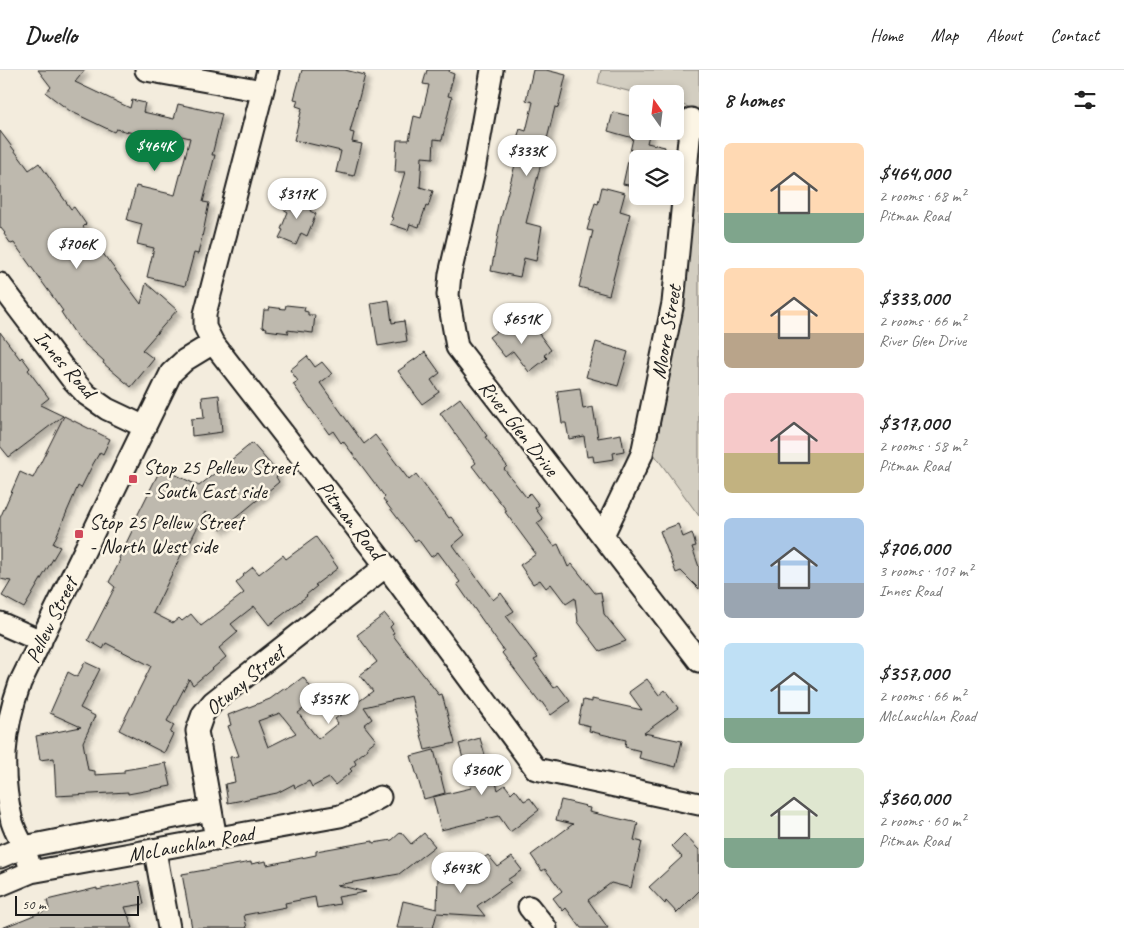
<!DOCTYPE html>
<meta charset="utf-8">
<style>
body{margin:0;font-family:Caveat,sans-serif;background:#f6f6f6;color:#222;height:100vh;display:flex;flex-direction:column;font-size:19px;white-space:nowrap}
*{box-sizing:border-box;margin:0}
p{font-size:16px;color:#767676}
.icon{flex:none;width:28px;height:28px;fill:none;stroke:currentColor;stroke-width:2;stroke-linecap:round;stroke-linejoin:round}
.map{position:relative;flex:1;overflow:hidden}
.panel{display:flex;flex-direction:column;background:#fff;width:425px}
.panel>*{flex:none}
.needle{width:32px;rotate:346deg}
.buttons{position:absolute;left:629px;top:15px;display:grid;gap:10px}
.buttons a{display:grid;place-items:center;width:55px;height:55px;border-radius:8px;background:#fff;box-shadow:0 2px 8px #0003;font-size:25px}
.scale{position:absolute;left:15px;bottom:12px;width:124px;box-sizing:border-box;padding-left:5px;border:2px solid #1c1c1c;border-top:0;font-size:14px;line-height:18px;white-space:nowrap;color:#1c1c1c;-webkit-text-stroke:4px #fcf5e5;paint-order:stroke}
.price{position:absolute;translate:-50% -42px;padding:0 11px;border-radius:18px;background:#fff;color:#222;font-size:16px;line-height:32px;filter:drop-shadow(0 1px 2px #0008)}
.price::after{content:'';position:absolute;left:50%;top:30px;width:15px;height:11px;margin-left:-8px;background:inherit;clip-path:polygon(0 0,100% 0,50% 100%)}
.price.on{background:#0b8043;color:#fff}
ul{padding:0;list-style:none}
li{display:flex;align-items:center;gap:15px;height:125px;padding:0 25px}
li span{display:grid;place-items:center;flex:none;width:140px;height:100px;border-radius:8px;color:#555}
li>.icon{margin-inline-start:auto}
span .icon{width:60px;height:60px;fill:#fffc;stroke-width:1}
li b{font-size:21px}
h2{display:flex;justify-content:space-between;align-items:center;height:60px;padding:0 25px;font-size:21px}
header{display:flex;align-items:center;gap:30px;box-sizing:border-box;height:70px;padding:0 25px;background:#fff;border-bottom:1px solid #e0e0e0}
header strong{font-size:24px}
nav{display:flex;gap:28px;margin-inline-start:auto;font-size:18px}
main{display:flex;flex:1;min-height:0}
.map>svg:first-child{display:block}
.green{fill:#d3cec1;stroke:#78756e}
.building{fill:#beb9ae;stroke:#1c1c1c;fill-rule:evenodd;filter:url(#shadow)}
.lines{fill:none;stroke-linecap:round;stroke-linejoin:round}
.minor-casing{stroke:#1c1c1c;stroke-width:25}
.minor{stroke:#fcf5e5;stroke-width:21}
.poi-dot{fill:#d1495b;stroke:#fcf5e5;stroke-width:2}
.labels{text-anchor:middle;stroke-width:5;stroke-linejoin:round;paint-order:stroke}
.street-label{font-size:21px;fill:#1c1c1c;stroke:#fcf5e5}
.poi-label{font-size:21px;fill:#1c1c1c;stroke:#fcf5e5;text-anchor:start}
</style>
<header>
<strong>Dwello</strong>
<nav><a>Home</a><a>Map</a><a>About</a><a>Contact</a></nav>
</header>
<main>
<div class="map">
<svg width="699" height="858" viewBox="0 0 699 858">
<defs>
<filter id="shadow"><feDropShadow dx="4.5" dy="4.5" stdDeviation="2.5" flood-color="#0004"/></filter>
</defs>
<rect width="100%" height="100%" fill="#f3ecdd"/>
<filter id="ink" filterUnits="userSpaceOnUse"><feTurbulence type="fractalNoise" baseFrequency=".02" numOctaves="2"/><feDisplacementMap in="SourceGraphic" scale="10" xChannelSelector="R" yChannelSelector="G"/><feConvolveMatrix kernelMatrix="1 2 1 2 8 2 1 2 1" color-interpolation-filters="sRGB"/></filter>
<g filter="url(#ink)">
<!-- green -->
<path class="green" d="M 601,0 L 699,0 L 699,40 L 675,33 L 675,24 L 639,24 L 598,13 Z
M 699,71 L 699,446 L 654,384 L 676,274 Z"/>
<!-- building -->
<path class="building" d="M 38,0 L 85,0 L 75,12 L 130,38 L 132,30 L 145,33 L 143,42 L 174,49 L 178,34 L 222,44 L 212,85 L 215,85 L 203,132 L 209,133 L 204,158 L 198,184 L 194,183 L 185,216 L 147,207 L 154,178 L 137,174 L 142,154 L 127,150 L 136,116 L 175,125 L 190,68 L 157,60 L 155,68 L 116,59 L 114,62 L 70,41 L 46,23 L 51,17 Z
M 302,0 L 345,0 L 365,5 L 350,62 L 354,63 L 352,72 L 362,74 L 354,106 L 336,102 L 341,81 L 294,70 L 302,38 L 296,36 L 298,30 L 294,29 Z
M 427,0 L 450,0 L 449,2 L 454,4 L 448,26 L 452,27 L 442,70 L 434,69 L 433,88 L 422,87 L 420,117 L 433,121 L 428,137 L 426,136 L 419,157 L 410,154 L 408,160 L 390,154 L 393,148 L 391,147 L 405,102 L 395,102 L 397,70 L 409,70 L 414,46 L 421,48 L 429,15 L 423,14 Z
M 533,0 L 546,0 L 566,5 L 558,38 L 555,37 L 526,153 L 542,157 L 536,191 L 524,188 L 520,207 L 491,201 L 501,148 L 517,87 L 512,86 L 516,71 L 520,59 L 526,61 L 533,32 L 526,30 Z
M 613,42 L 638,48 L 638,61 L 650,61 L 647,73 L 665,77 L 662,89 L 638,89 L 638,117 L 623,114 L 633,68 L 608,61 Z
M 0,61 L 29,100 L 39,93 L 71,139 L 74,137 L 86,154 L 83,157 L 141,234 L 146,213 L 177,240 L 142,280 L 154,289 L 131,317 L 103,293 L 104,291 L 78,268 L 61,242 L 63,241 L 14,173 L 11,174 L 4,164 L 5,163 L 0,157 Z
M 602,117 L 625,123 L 620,141 L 630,144 L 609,225 L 579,217 L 593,161 L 587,160 L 595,133 L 598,134 Z
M 288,126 L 312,136 L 310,141 L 316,144 L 307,166 L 301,163 L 296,175 L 279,168 L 283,160 L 281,159 L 288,142 L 283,139 Z
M 389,230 L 392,253 L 404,251 L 407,271 L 378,276 L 371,233 Z
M 286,235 L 305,237 L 304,241 L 308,242 L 308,245 L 315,245 L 313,263 L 287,260 L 289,263 L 266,260 L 267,258 L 262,257 L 264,240 L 269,240 L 270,237 L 285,239 Z
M 510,252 L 521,266 L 534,257 L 551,280 L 544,285 L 547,288 L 529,302 L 513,281 L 505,287 L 489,267 Z
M 0,262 L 20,289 L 22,287 L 30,298 L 28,300 L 49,328 L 40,335 L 63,346 L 9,387 L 0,376 Z
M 596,272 L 628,282 L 618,316 L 586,307 Z
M 425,282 L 440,303 L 431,310 L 439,322 L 422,334 L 398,301 Z
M 307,286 L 315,297 L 322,292 L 332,304 L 320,313 L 364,374 L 375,365 L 409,410 L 416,404 L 449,448 L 451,447 L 465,465 L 453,475 L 493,530 L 501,523 L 514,541 L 506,546 L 538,588 L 534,590 L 554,618 L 558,615 L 570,631 L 551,645 L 541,631 L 539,632 L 502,583 L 504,581 L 457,514 L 460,512 L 438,482 L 431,487 L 418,469 L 415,471 L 383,429 L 385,427 L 343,371 L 341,373 L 333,361 L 329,364 L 293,314 L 298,311 L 290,300 Z
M 580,318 L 583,339 L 593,337 L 598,368 L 621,364 L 624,381 L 613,383 L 614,389 L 594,392 L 593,386 L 587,387 L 584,366 L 569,369 L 566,353 L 562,353 L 557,321 Z
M 219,325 L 222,362 L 192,366 L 191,349 L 204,348 L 202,327 Z
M 460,328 L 487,366 L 485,367 L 507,396 L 504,399 L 526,427 L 530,423 L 539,435 L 535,438 L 543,449 L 537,453 L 554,476 L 558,474 L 568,497 L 572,494 L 595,523 L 601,522 L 604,544 L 626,571 L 600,581 L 578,552 L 575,528 L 566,534 L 551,514 L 546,518 L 540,510 L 533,514 L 520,495 L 536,484 L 505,442 L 507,441 L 472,396 L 476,393 L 440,343 Z
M 64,346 L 110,369 L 103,384 L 100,382 L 93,394 L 81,418 L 78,416 L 53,474 L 60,477 L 24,538 L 2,526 L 11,511 L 0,509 L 0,448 L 20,402 L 33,408 Z
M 252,373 L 279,404 L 276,407 L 279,412 L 221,460 L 205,442 L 184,484 L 182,483 L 153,543 L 173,553 L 179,548 L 182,551 L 191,544 L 201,556 L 244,523 L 236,513 L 244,506 L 243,505 L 253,497 L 259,504 L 283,485 L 286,489 L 316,467 L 338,498 L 315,515 L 317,516 L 306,525 L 307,526 L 269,555 L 254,536 L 231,554 L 238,562 L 219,578 L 226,587 L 193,615 L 189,609 L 167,651 L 174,655 L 170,663 L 173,664 L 164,683 L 119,660 L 151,596 L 106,573 L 103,579 L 88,570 L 115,517 L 109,512 L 118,495 L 120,489 L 119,488 L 133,459 L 131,458 L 158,404 L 160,405 L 164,399 L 199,416 Z
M 678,454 L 683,467 L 692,463 L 696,476 L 692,477 L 699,497 L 699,519 L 681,501 L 676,503 L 660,461 Z
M 385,544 L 393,554 L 390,557 L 394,563 L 392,564 L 439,625 L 442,624 L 455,673 L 425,680 L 411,626 L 364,637 L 372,649 L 364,655 L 376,670 L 367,677 L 368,679 L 354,690 L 356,694 L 350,699 L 352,701 L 335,715 L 329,708 L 312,717 L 309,711 L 295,718 L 294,714 L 277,723 L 228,733 L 225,714 L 235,712 L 230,687 L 239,686 L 228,656 L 231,655 L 228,645 L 270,629 L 285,618 L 286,620 L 303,607 L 318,627 L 298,643 L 318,669 L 338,653 L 335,649 L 373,621 L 360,605 L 377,592 L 357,565 ZM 280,643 L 296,663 L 268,677 L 258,651 Z
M 85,592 L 100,599 L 80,638 L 95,646 L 83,672 L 88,700 L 95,701 L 95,705 L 124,703 L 124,700 L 166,693 L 171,716 L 128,724 L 128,722 L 56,726 L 54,688 L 40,690 L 36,666 L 81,657 L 50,643 L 68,602 L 77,607 Z
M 647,609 L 659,625 L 665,620 L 678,638 L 644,663 L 682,671 L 676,697 L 639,688 L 641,681 L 625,677 L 626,670 L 589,661 L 590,656 L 578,653 L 583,630 L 592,632 L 592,629 L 642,640 L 629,622 Z
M 480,668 L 487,692 L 490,691 L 498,720 L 505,715 L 511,723 L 515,719 L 524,731 L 530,728 L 539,740 L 510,762 L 499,746 L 441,760 L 433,727 L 471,718 L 459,674 Z
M 434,680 L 445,723 L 424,729 L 411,686 Z
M 561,730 L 586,736 L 585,737 L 590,738 L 589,742 L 638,753 L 634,770 L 642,772 L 631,818 L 611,813 L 588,830 L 608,858 L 581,858 L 566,838 L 563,841 L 553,828 L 562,821 L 545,799 L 542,801 L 531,785 L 573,754 L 556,750 Z
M 401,762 L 411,774 L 424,763 L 435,776 L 399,804 L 337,815 L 366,822 L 338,827 L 340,834 L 317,838 L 315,827 L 285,833 L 286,837 L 244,845 L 247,858 L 192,858 L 182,804 L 251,792 L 251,794 L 266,791 L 267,795 L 316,785 L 316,781 L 373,771 L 373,773 L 392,770 Z
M 684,764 L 699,780 L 699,821 L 677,843 L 666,831 L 665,834 L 649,817 L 682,787 L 672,776 Z
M 488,785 L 498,797 L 512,787 L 522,800 L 507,810 L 511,812 L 477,836 L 485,846 L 437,843 L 433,858 L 397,858 L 403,831 L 437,839 L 438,808 L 482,810 L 472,796 Z
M 139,811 L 144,834 L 125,837 L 133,858 L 2,858 L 49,839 L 47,830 L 97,818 L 97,820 Z"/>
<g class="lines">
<defs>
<path id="minor" d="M 146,0 L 262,21
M 268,0 L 205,244 L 205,257 L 213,273 L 386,496 L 536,699 L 699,734
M 492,0 L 474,100 L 450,204 L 448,225 L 457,277 L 699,591
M 0,214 L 71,308 L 87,325 L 107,339 L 145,357
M 603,465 L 642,384 L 673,233 L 691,49
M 0,553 L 41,571
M 216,769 L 197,661 L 203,644 L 213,632 L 386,496
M 155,781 L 169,858
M 0,787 L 24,777 L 210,740
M 31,802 C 29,794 27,784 23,776 C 19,768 15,761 12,752 C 0,702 3,661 20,613 L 171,303 L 185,290 L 213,273
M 0,815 L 31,802 L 340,746 L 360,738 L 380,727
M 529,837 L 546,858"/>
</defs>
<!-- minor casing -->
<use href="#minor" class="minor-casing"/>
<!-- minor -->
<use href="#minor" class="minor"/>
</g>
</g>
<!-- markers -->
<g class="poi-dot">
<rect x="128" y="404" width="10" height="10" rx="2.5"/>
<rect x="74" y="459" width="10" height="10" rx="2.5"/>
</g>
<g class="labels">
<!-- street labels -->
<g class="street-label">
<text transform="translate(666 262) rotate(-80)" y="7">Moore Street</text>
<text transform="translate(65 294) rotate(49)" y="7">Innes Road</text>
<text transform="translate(519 358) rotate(52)" y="7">River Glen Drive</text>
<text transform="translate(351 450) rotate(52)" y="7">Pitman Road</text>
<text transform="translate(51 550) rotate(-64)" y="7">Pellew Street</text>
<text transform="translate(245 610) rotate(-40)" y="7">Otway Street</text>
<text transform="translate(191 774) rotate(-10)" y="7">McLauchlan Road</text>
</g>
<!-- poi labels -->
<g class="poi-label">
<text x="143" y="404">Stop 25 Pellew Street<tspan x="143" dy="24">- South East side</tspan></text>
<text x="89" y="459">Stop 25 Pellew Street<tspan x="89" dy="24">- North West side</tspan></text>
</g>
</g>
</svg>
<div class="buttons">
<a><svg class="needle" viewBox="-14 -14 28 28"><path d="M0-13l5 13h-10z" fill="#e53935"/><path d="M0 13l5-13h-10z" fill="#767676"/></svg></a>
<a><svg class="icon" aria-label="layers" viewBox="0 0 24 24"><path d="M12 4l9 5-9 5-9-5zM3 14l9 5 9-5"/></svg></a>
</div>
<div class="scale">50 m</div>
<b class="price on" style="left:155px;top:102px">$464K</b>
<b class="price" style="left:527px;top:107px">$333K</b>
<b class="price" style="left:297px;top:150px">$317K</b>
<b class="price" style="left:77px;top:200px">$706K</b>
<b class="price" style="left:522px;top:275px">$651K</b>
<b class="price" style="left:329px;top:655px">$357K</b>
<b class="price" style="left:482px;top:726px">$360K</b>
<b class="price" style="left:461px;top:824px">$643K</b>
</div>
<section class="panel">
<h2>8 homes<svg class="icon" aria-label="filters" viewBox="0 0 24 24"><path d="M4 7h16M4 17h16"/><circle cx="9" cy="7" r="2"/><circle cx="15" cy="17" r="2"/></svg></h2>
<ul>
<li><span style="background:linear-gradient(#ffd9b3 70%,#7fa58c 0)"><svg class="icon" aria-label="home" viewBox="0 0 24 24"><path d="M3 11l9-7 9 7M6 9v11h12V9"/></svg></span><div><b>$464,000</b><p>2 rooms · 68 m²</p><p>Pitman Road</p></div></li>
<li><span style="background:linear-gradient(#ffd9b3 65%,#b9a48a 0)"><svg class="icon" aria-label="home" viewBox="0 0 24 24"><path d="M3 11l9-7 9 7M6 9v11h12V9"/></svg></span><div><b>$333,000</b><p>2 rooms · 66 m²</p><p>River Glen Drive</p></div></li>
<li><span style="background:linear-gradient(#f6c9c9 60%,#c2b280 0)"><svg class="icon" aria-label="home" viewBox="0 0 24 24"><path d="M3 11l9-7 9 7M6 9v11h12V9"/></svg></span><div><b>$317,000</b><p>2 rooms · 58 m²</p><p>Pitman Road</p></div></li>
<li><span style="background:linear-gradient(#a9c7e8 65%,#9aa5b1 0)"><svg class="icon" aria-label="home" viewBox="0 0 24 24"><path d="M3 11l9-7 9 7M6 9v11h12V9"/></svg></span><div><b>$706,000</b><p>3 rooms · 107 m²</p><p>Innes Road</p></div></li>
<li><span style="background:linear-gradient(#bfe0f5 75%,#7fa58c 0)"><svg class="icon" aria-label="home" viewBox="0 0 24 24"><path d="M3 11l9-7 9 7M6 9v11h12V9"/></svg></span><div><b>$357,000</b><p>2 rooms · 66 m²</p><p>McLauchlan Road</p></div></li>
<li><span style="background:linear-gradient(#dfe7d0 70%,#7fa58c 0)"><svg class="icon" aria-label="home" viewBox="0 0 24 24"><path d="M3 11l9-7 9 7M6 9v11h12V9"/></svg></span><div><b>$360,000</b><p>2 rooms · 60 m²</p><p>Pitman Road</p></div></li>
</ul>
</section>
</main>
